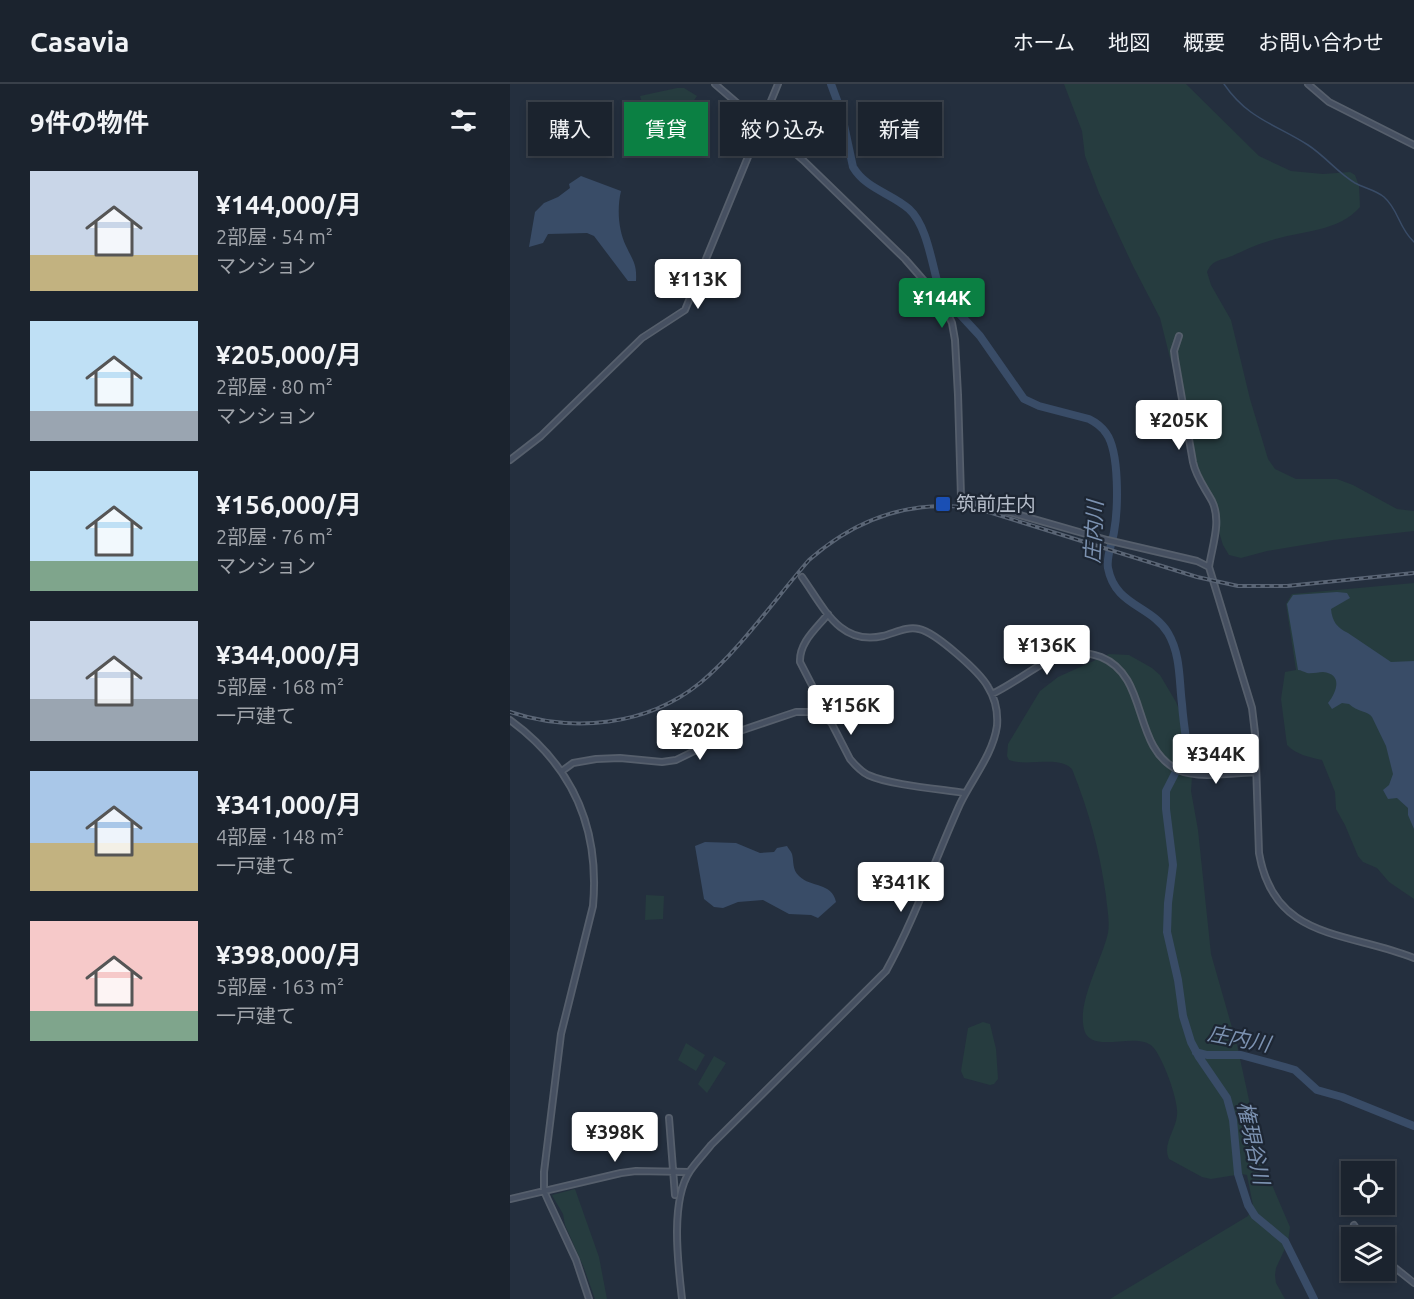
<!DOCTYPE html>
<html lang="ja">
<meta charset="utf-8">
<style>
body{margin:0;font-family:Ubuntu,"Noto Sans JP",sans-serif;background:#242b36;color:#f1f3f6;height:100vh;display:flex;flex-direction:column;font-size:22px;white-space:nowrap}
*{box-sizing:border-box;margin:0}
p{font-size:20px;color:#a0a4aa}
.icon{flex:none;width:33px;height:33px;fill:none;stroke:currentColor;stroke-width:2;stroke-linecap:round;stroke-linejoin:round}
.map{position:relative;flex:1;overflow:hidden}
.sheet{display:flex;flex-direction:column;background:#1b232e;width:510px}
.sheet>*{flex:none}
.hud{position:absolute;left:18px;top:18px;width:570px;height:54px;display:flex;gap:12px}
.buttons{position:absolute;left:831px;top:1077px;display:grid;gap:12px}
.buttons a{display:grid;place-items:center;width:54px;height:54px;border-radius:0px;background:#1b232e;box-shadow:0 3px 9px #0003,0 0 0 2px #39404a;font-size:30px}
.price{position:absolute;translate:-50% -51px;padding:0 14px;border-radius:6px;background:#fff;color:#222;font-size:20px;line-height:39px;filter:drop-shadow(0 2px 3px #0008)}
.price::after{content:'';position:absolute;left:50%;top:36px;width:18px;height:14px;margin-left:-9px;background:inherit;clip-path:polygon(0 0,100% 0,50% 100%)}
.price.selected{background:#0b8043;color:#fff}
ul{padding:0;list-style:none}
li{display:flex;align-items:center;gap:18px;height:150px;padding:0 30px}
li span{display:grid;place-items:center;flex:none;width:168px;height:120px;border-radius:0px;color:#555}
li>.icon{margin-inline-start:auto}
span .icon{width:72px;height:72px;fill:#fffc;stroke-width:1}
li b{font-size:26px}
h2{display:flex;justify-content:space-between;align-items:center;height:72px;padding:0 30px;font-size:26px}
.pill{padding:0 21px;border-radius:0px;background:#1b232e;box-shadow:0 3px 9px #0003,0 0 0 2px #39404a;font-size:21px;line-height:54px}
.pill.selected{background:#0b8043;color:#fff}
header{display:flex;align-items:center;gap:36px;box-sizing:border-box;height:84px;padding:0 30px;background:#1b232e;border-bottom:2px solid #39404a}
header strong{font-size:28px}
nav{display:flex;gap:33px;margin-inline-start:auto;font-size:21px}
main{display:flex;flex:1;min-height:0}
.map>svg:first-child{display:block}
.green{fill:#263c3f}
.water{fill:#394c67}
.lines{fill:none;stroke-linecap:round;stroke-linejoin:round}
.stream{stroke:#394c67;stroke-width:1.5}
.river{stroke:#394c67;stroke-width:8}
.secondary-casing{stroke:#565f6c;stroke-width:8}
.secondary{stroke:#465061;stroke-width:4.5}
.rail-casing{stroke:#5a6575;stroke-width:4}
.rail{stroke:#1d2633;stroke-width:1.5;stroke-dasharray:4.5;stroke-linecap:butt}
.transit-dot{fill:#1a4fb4;stroke:#1d2633;stroke-width:2}
.labels{text-anchor:middle;stroke-width:4.5;stroke-linejoin:round;paint-order:stroke}
.poi-label{font-size:20px;fill:#b4bcc9;stroke:#1d2633;text-anchor:start}
.water-label{font-size:21px;font-style:italic;fill:#7c92b1;stroke:#1d2633}
</style>
<header>
<strong>Casavia</strong>
<nav><a>ホーム</a><a>地図</a><a>概要</a><a>お問い合わせ</a></nav>
</header>
<main>
<section class="sheet">
<h2>9件の物件<svg class="icon" aria-label="filters" viewBox="0 0 24 24"><path d="M4 7h16M4 17h16"/><circle cx="9" cy="7" r="2"/><circle cx="15" cy="17" r="2"/></svg></h2>
<ul>
<li><span style="background:linear-gradient(#c9d6e8 70%,#c2b280 0)"><svg class="icon" aria-label="home" viewBox="0 0 24 24"><path d="M3 11l9-7 9 7M6 9v11h12V9"/></svg></span><div><b>¥144,000/月</b><p>2部屋 · 54 m²</p><p>マンション</p></div></li>
<li><span style="background:linear-gradient(#bfe0f5 75%,#9aa5b1 0)"><svg class="icon" aria-label="home" viewBox="0 0 24 24"><path d="M3 11l9-7 9 7M6 9v11h12V9"/></svg></span><div><b>¥205,000/月</b><p>2部屋 · 80 m²</p><p>マンション</p></div></li>
<li><span style="background:linear-gradient(#bfe0f5 75%,#7fa58c 0)"><svg class="icon" aria-label="home" viewBox="0 0 24 24"><path d="M3 11l9-7 9 7M6 9v11h12V9"/></svg></span><div><b>¥156,000/月</b><p>2部屋 · 76 m²</p><p>マンション</p></div></li>
<li><span style="background:linear-gradient(#c9d6e8 65%,#9aa5b1 0)"><svg class="icon" aria-label="home" viewBox="0 0 24 24"><path d="M3 11l9-7 9 7M6 9v11h12V9"/></svg></span><div><b>¥344,000/月</b><p>5部屋 · 168 m²</p><p>一戸建て</p></div></li>
<li><span style="background:linear-gradient(#a9c7e8 60%,#c2b280 0)"><svg class="icon" aria-label="home" viewBox="0 0 24 24"><path d="M3 11l9-7 9 7M6 9v11h12V9"/></svg></span><div><b>¥341,000/月</b><p>4部屋 · 148 m²</p><p>一戸建て</p></div></li>
<li><span style="background:linear-gradient(#f6c9c9 75%,#7fa58c 0)"><svg class="icon" aria-label="home" viewBox="0 0 24 24"><path d="M3 11l9-7 9 7M6 9v11h12V9"/></svg></span><div><b>¥398,000/月</b><p>5部屋 · 163 m²</p><p>一戸建て</p></div></li>
</ul>
</section>
<div class="map">
<svg width="904" height="1215" viewBox="0 0 904 1215">
<rect width="100%" height="100%" fill="#242f3e"/>
<!-- green -->
<path class="green" d="M 554,0 L 676,0 L 749,72 L 781,87 L 813,90 L 840,88 L 845,91 L 849,102 L 850,123 C 828,149 786,147 756,158 C 745,161 733,167 722,172 C 710,177 703,175 697,188 L 701,201 L 721,236 L 740,315 L 758,375 L 765,385 L 786,395 L 827,395 L 843,401 L 887,425 L 904,427 L 904,447 L 823,456 L 757,467 L 731,474 L 719,471 L 713,461 L 685,373 L 670,301 L 660,274 L 650,234 L 623,182 L 589,109 L 575,72 L 572,47 Z
M 167,4 L 174,4 L 187,12 L 176,28 L 159,17 L 146,43 L 140,44 L 130,12 Z
M 904,499 L 904,815 L 879,798 L 867,784 L 853,778 L 848,772 L 835,741 L 826,725 L 825,708 L 812,676 C 799,673 787,671 777,661 L 771,615 L 775,588 L 786,586 L 776,520 L 782,510 Z
M 599,570 L 619,571 L 642,584 L 650,591 L 666,618 L 680,652 L 683,680 L 681,707 L 688,746 L 701,870 L 727,961 L 753,1080 L 780,1143 L 778,1158 L 766,1184 L 765,1191 L 766,1199 L 775,1215 L 600,1215 L 738,1132 L 743,1121 L 737,1091 L 732,1090 L 701,1095 L 692,1093 L 659,1075 C 652,1060 666,1046 667,1031 C 669,1017 653,974 643,963 C 627,946 580,972 574,945 C 567,918 592,876 598,849 C 600,837 597,824 596,812 C 590,768 579,727 562,685 C 549,671 518,683 499,676 L 497,672 L 498,660 L 530,607 L 548,593 Z
M 136,811 L 154,812 L 153,835 L 135,836 Z
M 473,938 L 480,940 L 486,965 L 488,995 L 484,1000 L 480,1001 L 454,994 L 451,987 L 458,944 Z
M 176,959 L 195,971 L 186,987 L 168,976 Z
M 204,972 L 216,979 L 197,1009 L 188,1000 Z
M 65,1105 L 89,1173 L 97,1215 L 85,1215 L 74,1184 L 55,1141 L 53,1130 L 43,1113 L 42,1111 Z"/>
<!-- water -->
<path class="water" d="M 71,92 L 111,107 C 107,124 108,145 116,162 C 123,177 127,180 126,197 L 118,197 L 84,152 L 77,149 L 38,150 L 33,159 L 19,163 L 25,128 L 34,119 L 48,113 L 60,104 L 59,100 Z
M 827,508 L 837,509 L 840,514 L 821,525 C 822,537 827,544 838,549 L 881,578 L 904,577 L 904,745 L 898,731 L 898,724 L 887,714 L 878,715 L 873,706 L 879,701 L 883,690 L 876,662 L 862,633 C 858,627 847,628 839,620 L 832,619 L 822,625 L 818,619 C 827,608 833,590 813,588 C 808,588 802,590 797,589 C 794,588 791,586 788,586 L 777,520 L 783,511 Z
M 195,758 L 226,759 L 250,769 L 264,768 L 267,764 L 277,762 C 278,764 281,767 282,770 C 284,777 282,786 289,792 C 301,804 322,798 326,818 L 308,834 L 301,831 L 279,830 L 253,816 L 228,818 L 213,824 L 204,823 L 194,815 L 185,762 Z"/>
<g class="lines">
<!-- stream -->
<path class="stream" d="M 714,0 C 738,35 765,40 798,61 C 815,72 828,89 845,99 C 854,104 866,106 874,113 C 889,126 888,143 904,158"/>
<!-- river -->
<path class="river" d="M 321,0 L 331,27 L 343,83 C 356,105 381,109 399,125 C 417,141 422,181 429,204 L 434,213 L 470,252 L 514,315 L 529,322 L 579,335 C 585,338 592,343 596,349 C 610,368 608,426 604,448 C 602,460 596,473 598,484 C 605,522 641,521 658,549 C 671,571 669,597 672,620 C 673,634 675,648 677,661 L 675,670 L 656,707 L 656,725 L 663,781 L 658,819 L 657,848 L 668,896 L 673,932 L 681,958 L 689,973 L 717,1014 L 723,1036 L 728,1090 L 738,1121 L 745,1132 L 775,1157 L 804,1215
M 686,968 L 697,971 L 731,971 L 775,983 L 785,986 L 807,1006 L 832,1013 L 904,1042"/>
<defs>
<path id="secondary" d="M 205,0 L 293,76 L 395,175 L 423,207 L 436,226 L 442,239 L 445,256 L 448,311 L 451,413 L 471,420 L 597,456 L 687,477 L 699,483 L 742,624 L 745,649 L 749,769 C 764,857 837,847 904,874
M 798,0 L 819,18 L 904,61
M 669,252 L 664,267 L 665,275 L 683,378 C 686,393 695,404 702,417 C 712,437 702,462 699,483
M 0,376 L 31,352 L 132,254 L 175,226 L 268,0
M 318,530 C 307,544 289,558 290,578 L 340,675 C 345,681 350,687 358,691 C 380,701 429,705 455,709
M 482,610 C 504,600 534,575 555,570 C 566,567 580,569 591,573 C 640,593 621,663 668,686 C 687,695 725,689 746,688
M 0,636 C 63,682 90,744 83,822 L 51,950 L 34,1088 L 34,1107 L 38,1116 L 66,1176 L 79,1215
M 52,687 L 63,679 L 86,675 L 110,674 L 152,678 L 166,676 L 215,652 L 286,628 L 303,628 L 321,638
M 159,1034 L 165,1111
M 0,1115 L 111,1089 L 126,1087 L 179,1088
M 844,1141 L 852,1154
M 874,1175 L 904,1199
M 172,1215 C 168,1180 160,1117 180,1087 C 186,1078 194,1070 201,1061 L 376,887 C 405,835 425,775 450,720 C 462,695 483,670 487,642 C 488,629 485,614 478,603 C 470,588 425,548 409,545 C 397,542 385,549 373,552 C 330,562 314,524 292,493"/>
</defs>
<!-- secondary casing -->
<use href="#secondary" class="secondary-casing"/>
<!-- secondary -->
<use href="#secondary" class="secondary"/>
<defs>
<path id="rail" d="M 0,628 C 63,649 137,642 190,599 C 229,567 265,515 299,476 C 348,433 404,414 469,425 L 687,493 L 728,502 L 777,502 L 904,489"/>
</defs>
<!-- rail casing -->
<use href="#rail" class="rail-casing"/>
<!-- rail -->
<use href="#rail" class="rail"/>
</g>
<!-- markers -->
<rect class="transit-dot" x="425" y="412" width="16" height="16" rx="3"/>
<g class="labels">
<!-- poi labels -->
<g class="poi-label">
<text x="446" y="427">筑前庄内</text>
</g>
<!-- water labels -->
<g class="water-label">
<text transform="translate(584 448) rotate(-87)" y="7">庄内川</text>
<text transform="translate(729 955) rotate(11)" y="7">庄内川</text>
<text transform="translate(743 1059) rotate(78)" y="7">権現谷川</text>
</g>
</g>
</svg>
<div class="buttons">
<a><svg class="icon" aria-label="locate" viewBox="0 0 24 24"><circle cx="12" cy="12" r="6"/><path d="M12 2v4M12 18v4M2 12h4M18 12h4"/></svg></a>
<a><svg class="icon" aria-label="layers" viewBox="0 0 24 24"><path d="M12 4l9 5-9 5-9-5zM3 14l9 5 9-5"/></svg></a>
</div>
<b class="price" style="left:188px;top:226px">¥113K</b>
<b class="price selected" style="left:432px;top:245px">¥144K</b>
<b class="price" style="left:669px;top:367px">¥205K</b>
<b class="price" style="left:537px;top:592px">¥136K</b>
<b class="price" style="left:341px;top:652px">¥156K</b>
<b class="price" style="left:190px;top:677px">¥202K</b>
<b class="price" style="left:706px;top:701px">¥344K</b>
<b class="price" style="left:391px;top:829px">¥341K</b>
<b class="price" style="left:105px;top:1079px">¥398K</b>
<div class="hud">
<a class="pill">購入</a>
<a class="pill selected">賃貸</a>
<a class="pill">絞り込み</a>
<a class="pill">新着</a>
</div>
</div>
</main>
